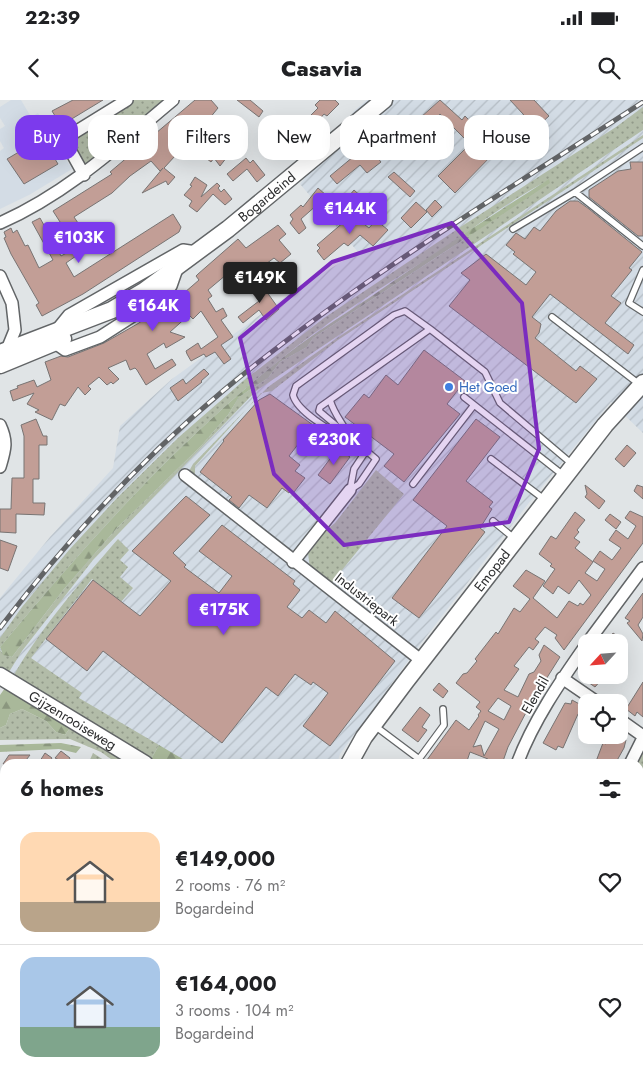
<!DOCTYPE html>
<meta charset="utf-8">
<style>
body{margin:0;font-family:Jost,sans-serif;background:#f2f2f2;color:#202124;height:100vh;display:flex;flex-direction:column;font-size:19px;white-space:nowrap}
*{box-sizing:border-box;margin:0}
p{font-size:16px;color:#757577}
.icon{flex:none;width:28px;height:28px;fill:none;stroke:currentColor;stroke-width:2;stroke-linecap:round;stroke-linejoin:round}
.map{position:relative;flex:1;overflow:hidden}
.details{position:absolute;left:0px;top:659px;width:644px;height:321px;display:flex;flex-direction:column;background:#fff;border-radius:15px 15px 0 0;box-shadow:0 5px 20px #0002}
.details>*{flex:none}
.top-card{position:absolute;left:15px;top:15px;width:614px;height:45px;display:flex;gap:10px}
.needle{width:32px;rotate:244deg}
.fabs{position:absolute;left:578px;top:534px;display:grid;gap:10px}
.fabs a{display:grid;place-items:center;width:50px;height:50px;border-radius:10px;background:#fff;box-shadow:0 5px 20px #0002;font-size:25px}
.price{position:absolute;translate:-50% -42px;padding:0 11px;border-radius:5px;background:#7c3aed;color:#fff;font-size:16px;line-height:32px;filter:drop-shadow(0 1px 2px #0008)}
.price::after{content:'';position:absolute;left:50%;top:30px;width:15px;height:11px;margin-left:-8px;background:inherit;clip-path:polygon(0 0,100% 0,50% 100%)}
.price.on{background:#222;color:#fff}
ul{padding:0;list-style:none}
li{display:flex;align-items:center;gap:15px;height:125px;padding:0 20px}
li+li{border-top:1px solid #e0e0e0}
li span{display:grid;place-items:center;flex:none;width:140px;height:100px;border-radius:15px;color:#555}
li>.icon{margin-inline-start:auto}
span .icon{width:60px;height:60px;fill:#fffc;stroke-width:1}
li b{font-size:21px}
h2{display:flex;justify-content:space-between;align-items:center;height:60px;padding:0 20px;font-size:21px}
.tag{padding:0 18px;border-radius:15px;background:#fff;box-shadow:0 5px 20px #0002;font-size:18px;line-height:45px}
.tag.on{background:#7c3aed;color:#fff}
.status{display:flex;justify-content:space-between;align-items:center;height:35px;padding:0 25px;background:#fff;direction:ltr}
.status svg{height:14px;fill:currentColor}
header{display:flex;justify-content:space-between;align-items:center;height:65px;padding:0 20px;background:#fff;font-size:22px;font-weight:800}
.map>svg:first-child{display:block}
.built{fill:#d3dce5}
.industrial{fill:url(#industrial-furrows)}
.grass{fill:url(#grass-dots)}
.forest{fill:url(#forest-firs)}
.building{fill:#c29e96;stroke:#787473;fill-rule:evenodd}
.lines{fill:none;stroke-linecap:round;stroke-linejoin:round}
.lane-casing{stroke:#626567;stroke-width:8}
.street-casing{stroke:#626567;stroke-width:14}
.secondary-casing{stroke:#626567;stroke-width:19}
.lane{stroke:#fff;stroke-width:5.5}
.street{stroke:#fff;stroke-width:11}
.secondary{stroke:#fff;stroke-width:16}
.rail-casing{stroke:#626466;stroke-width:5}
.rail{stroke:#fff;stroke-width:3;stroke-dasharray:9;stroke-linecap:butt}
.marked{fill:#7b2cbf;fill-opacity:0.2;stroke:#7b2cbf;stroke-width:4;stroke-linejoin:round}
.shop-dot{fill:#3f7fe0;stroke:#fff;stroke-width:2}
.labels{text-anchor:middle;stroke-width:4;stroke-linejoin:round;paint-order:stroke}
.street-label{font-size:14px;fill:#2c2d2e;stroke:#fff}
.shop-label{font-size:14px;fill:#366cbe;stroke:#fff;text-anchor:start}
</style>
<div class="status"><b>22:39</b><svg viewBox="0 0 49 12"><path d="M0 12V9h3v3zM5 12V6h3v6zM10 12V3h3v9zM15 12V0h3v12zM26 1h20v11H26zM47 4h2v5h-2z"/></svg></div>
<header><svg class="icon" aria-label="back" viewBox="0 0 24 24"><path d="M15 5l-7 7 7 7"/></svg>Casavia<svg class="icon" aria-label="search" viewBox="0 0 24 24"><circle cx="10" cy="10" r="6"/><path d="M15 15l6 6"/></svg></header>
<div class="map">
<svg width="643" height="979" viewBox="0 0 643 979">
<defs>
<pattern id="industrial-furrows" width="10" height="10" patternUnits="userSpaceOnUse" patternTransform="scale(1.25)"><rect width="10" height="10" fill="#d3dce5"/><path d="M-1 1l2-2M0 10L10 0M9 11l2-2" fill="none" stroke="#b5bdc5"/></pattern>
<pattern id="grass-dots" width="8" height="8" patternUnits="userSpaceOnUse" patternTransform="scale(1.25)"><rect width="8" height="8" fill="#b2bca8"/><path d="M2 2h.1M6 6h.1" fill="none" stroke="#919989" stroke-width="1.8" stroke-linecap="round"/></pattern>
<pattern id="forest-firs" width="22" height="20" patternUnits="userSpaceOnUse" patternTransform="scale(1.25)"><rect width="22" height="20" fill="#a9b89a"/><path d="M5 1l3.5 6h-7zM16 11l3.5 6h-7z" fill="#8a967e"/></pattern>
</defs>
<rect width="100%" height="100%" fill="#e0e4e6"/>
<!-- built -->
<path class="built" d="M 11,0 L 21,0 L 31,17 L 38,13 L 72,69 L 29,95 L 0,109 L 0,51 L 4,48 L 0,41 L 0,29 L 5,26 L 0,18 L 0,7 Z"/>
<!-- industrial -->
<path class="industrial" d="M 367,0 L 643,0 L 643,333 L 611,302 L 528,404 L 419,546 L 340,654 L 337,664 L 156,664 L 0,571 L 0,498 L 50,437 L 113,368 L 120,326 L 172,279 L 293,191 L 358,152 L 300,84 L 354,11 Z"/>
<!-- grass -->
<path class="grass" d="M 132,0 L 168,0 L 85,65 L 71,39 Z
M 643,7 L 643,30 L 256,291 L 93,460 L 22,551 L 9,572 L 0,567 L 0,550 L 4,555 L 12,557 L 64,489 L 117,428 L 201,346 L 228,315 L 239,297 L 268,278 L 280,262 L 307,247 L 313,238 L 463,140 L 549,80 C 511,99 471,130 435,154 C 381,188 325,222 276,263 C 172,347 85,445 0,547 L 0,538 L 22,507 L 69,450 L 117,398 L 179,337 L 242,282 L 324,218 L 462,126 L 616,27 Z
M 643,35 L 643,38 L 338,240 L 272,291 L 261,293 L 195,366 L 195,375 L 192,378 L 188,373 L 193,364 L 268,287 L 340,236 Z
M 376,370 L 404,394 L 329,486 L 310,470 L 308,452 L 323,433 L 335,423 Z
M 118,439 L 129,450 L 120,460 L 128,467 L 120,477 L 133,488 L 121,502 L 92,479 L 31,558 L 82,593 L 79,598 L 159,645 L 150,661 L 14,575 C 42,526 81,482 118,439 Z
M 22,609 L 46,621 L 56,632 L 65,635 L 70,628 L 122,660 L 134,664 L 118,664 L 101,652 L 70,639 L 0,640 L 0,628 L 6,625 L 10,614 Z
M 643,648 L 643,682 L 639,681 L 639,664 L 634,664 Z
M 93,653 L 110,664 L 88,664 Z"/>
<!-- forest -->
<path class="forest" d="M 549,79 L 550,83 L 313,238 L 307,247 L 280,262 L 268,278 L 239,297 L 228,315 L 201,346 L 117,428 L 64,489 L 12,557 L 3,555 L 0,547 C 85,445 172,347 276,263 C 305,239 337,219 369,198 C 428,157 488,118 549,79 Z
M 5,588 L 70,628 L 65,635 L 56,632 L 46,621 L 22,609 L 10,614 L 6,625 L 0,628 L 0,595 Z
M 61,643 L 81,647 L 76,653 L 59,649 L 0,652 L 0,645 Z
M 159,645 L 191,664 L 155,664 L 150,661 Z"/>
<!-- building -->
<path class="building" d="M 73,0 L 103,0 L 65,23 L 61,16 L 57,19 L 52,11 Z
M 195,0 L 211,0 L 218,8 L 196,35 L 213,46 L 215,43 L 221,48 L 218,52 L 227,57 L 220,66 L 214,58 L 211,62 L 187,43 L 164,68 L 175,77 L 168,85 L 166,81 L 142,93 L 163,68 L 160,71 L 151,61 L 130,76 L 112,93 L 74,117 L 82,129 L 92,123 L 96,128 L 89,135 L 90,136 L 78,144 L 65,123 L 62,125 L 53,111 L 112,74 L 110,72 Z
M 237,0 L 250,0 L 263,11 L 259,17 Z
M 320,0 L 335,0 L 339,4 L 327,16 L 324,14 L 302,39 L 299,36 L 283,55 L 265,43 L 273,33 L 277,37 L 285,27 L 289,30 L 296,23 L 298,25 L 306,20 L 318,8 L 315,5 Z
M 440,0 L 462,20 L 465,16 L 498,49 L 455,93 L 438,76 L 470,44 L 440,14 L 419,36 L 410,27 Z
M 510,0 L 534,0 L 549,16 L 536,28 Z
M 32,21 L 58,64 L 24,84 L 7,59 L 29,46 L 19,29 Z
M 394,23 L 402,33 L 376,56 L 381,62 L 367,73 L 360,65 L 337,84 L 330,76 Z
M 246,58 L 250,63 L 253,60 L 265,75 L 257,82 L 247,69 L 233,81 L 227,74 Z
M 630,62 L 643,62 L 643,136 L 638,136 L 589,97 L 589,90 L 618,71 L 631,69 Z
M 394,72 L 415,91 L 410,97 L 388,77 Z
M 195,77 L 207,85 L 201,97 L 217,83 L 220,86 L 218,88 L 221,92 L 224,89 L 232,99 L 225,105 L 213,94 L 197,112 L 189,106 L 192,101 L 184,95 L 192,86 L 190,85 Z
M 318,88 L 327,96 L 325,98 L 335,107 L 330,113 L 318,104 L 301,119 L 306,128 L 299,134 L 290,123 L 293,119 L 290,115 L 301,105 L 303,107 Z
M 354,90 L 365,100 L 360,106 L 349,96 Z
M 435,100 L 442,107 L 432,117 L 426,110 Z
M 570,101 L 578,101 L 589,109 L 642,152 L 629,168 L 632,170 L 611,196 L 621,203 L 605,223 L 634,245 L 628,254 L 550,194 L 532,217 L 541,224 L 539,233 L 535,238 L 576,271 L 580,266 L 597,279 L 576,303 L 449,206 L 470,180 L 461,173 L 486,154 L 526,185 L 536,172 L 513,154 L 515,152 L 506,145 L 516,133 L 525,139 L 534,127 L 540,131 L 556,111 Z
M 416,102 L 427,112 L 411,128 L 401,118 Z
M 347,111 L 369,128 L 376,120 L 388,130 L 373,146 L 360,135 L 348,146 L 344,143 L 324,160 L 317,151 L 320,148 L 317,145 L 345,121 L 341,118 Z
M 173,114 L 181,127 L 179,132 L 83,194 L 42,216 L 36,205 L 39,203 L 11,154 L 4,138 L 6,137 L 4,132 L 11,128 L 13,133 L 17,130 L 25,146 L 28,145 L 39,168 L 53,160 L 32,122 L 40,118 L 61,156 L 72,150 L 76,156 L 66,163 L 74,177 Z
M 278,125 L 286,134 L 279,140 L 291,154 L 280,163 L 274,158 L 251,175 L 241,163 L 239,164 L 208,190 L 212,196 L 208,199 L 216,212 L 223,208 L 227,216 L 221,220 L 233,237 L 221,245 L 231,259 L 224,264 L 215,252 L 206,257 L 204,254 L 191,261 L 187,254 L 186,251 L 198,243 L 201,249 L 218,237 L 201,211 L 193,219 L 189,215 L 170,232 L 185,237 L 166,248 L 164,243 L 147,254 L 155,269 L 172,259 L 176,265 L 146,285 L 137,270 L 135,268 L 130,270 L 126,260 L 108,268 L 119,279 L 113,284 L 111,282 L 107,285 L 99,277 L 88,286 L 91,289 L 85,295 L 78,287 L 65,306 L 60,304 L 52,320 L 35,312 L 39,310 L 27,304 L 34,293 L 13,301 L 10,291 L 18,288 L 17,286 L 34,280 L 37,287 L 51,280 L 45,262 L 61,256 L 68,257 L 104,243 L 139,223 L 165,202 L 168,206 L 177,199 L 199,180 L 196,176 L 198,174 L 238,139 L 246,148 Z
M 259,181 L 279,209 L 266,220 L 259,210 L 243,223 L 238,217 L 259,201 L 249,189 Z
M 424,250 L 465,281 L 447,304 L 460,314 L 404,382 L 384,366 L 394,354 L 345,317 L 364,294 L 369,298 L 386,275 L 398,285 Z
M 204,269 L 209,274 L 201,281 L 202,282 L 178,301 L 170,288 L 183,279 L 186,284 Z
M 270,294 L 313,325 L 289,356 L 300,365 L 295,371 L 305,378 L 294,392 L 291,390 L 289,393 L 282,388 L 267,408 L 249,395 L 239,408 L 229,400 L 232,397 L 200,372 L 224,341 L 223,340 L 259,300 Z
M 36,319 L 43,336 L 47,336 L 47,345 L 39,345 L 39,379 L 33,379 L 33,403 L 45,403 L 44,415 L 16,414 L 16,433 L 0,432 L 0,409 L 11,409 L 12,378 L 24,378 L 24,336 L 21,325 Z
M 476,319 L 500,337 L 466,381 L 493,402 L 489,407 L 492,409 L 480,428 L 485,432 L 419,518 L 392,498 L 447,426 L 413,400 Z
M 627,345 L 636,353 L 624,367 L 615,359 Z
M 338,348 L 350,357 L 330,384 L 318,375 Z
M 585,385 L 605,401 L 599,409 L 585,397 L 587,394 Z
M 637,385 L 643,387 L 643,399 L 634,391 Z
M 186,396 L 210,415 L 173,453 L 186,465 L 184,467 L 219,493 L 232,476 L 199,451 L 222,425 L 295,481 L 293,484 L 300,490 L 287,507 L 302,518 L 309,510 L 326,523 L 335,511 L 395,561 L 330,646 L 303,626 L 328,593 L 313,582 L 311,585 L 295,574 L 278,596 L 266,587 L 222,643 L 103,551 L 87,571 L 46,539 L 93,480 L 140,516 L 171,481 L 132,451 Z
M 630,411 L 643,417 L 643,443 L 564,550 L 555,538 L 557,535 L 545,527 L 535,539 L 539,542 L 533,550 L 529,547 L 514,566 L 519,569 L 504,590 L 518,597 L 529,574 L 534,572 L 541,561 L 539,555 L 544,545 L 560,557 L 531,603 L 508,647 L 502,664 L 486,664 L 488,659 L 470,652 L 466,664 L 424,664 L 456,620 L 469,630 L 479,616 L 478,615 L 481,611 L 476,607 L 480,602 L 456,583 L 463,574 L 467,573 L 477,561 L 475,559 L 496,532 L 498,534 L 514,508 L 520,512 L 530,499 L 513,486 L 526,470 L 545,481 L 533,498 L 557,518 L 569,501 L 578,506 L 580,503 L 583,505 L 591,495 L 579,480 L 569,494 L 558,486 L 553,494 L 543,486 L 555,469 L 550,466 L 552,464 L 539,454 L 551,436 L 556,439 L 575,412 L 585,420 L 577,430 L 579,432 L 574,438 L 580,442 L 575,448 L 593,462 L 585,473 L 597,481 L 605,469 L 593,461 L 600,451 L 612,460 L 621,448 L 609,440 L 616,430 L 628,439 L 636,426 L 625,418 ZM 498,598 L 511,606 L 504,620 L 488,611 ZM 485,621 L 499,629 L 484,656 L 481,645 L 473,647 Z
M 610,414 L 621,422 L 616,429 L 605,420 Z
M 0,440 L 17,446 L 8,471 L 0,468 Z
M 643,493 L 643,517 L 638,525 L 643,534 L 642,541 L 627,523 L 630,521 L 625,518 Z
M 613,533 L 626,542 L 607,542 Z
M 589,575 L 596,575 L 602,579 L 595,587 L 585,580 Z
M 643,582 L 643,617 L 637,612 L 635,616 L 626,609 Z
M 439,583 L 448,591 L 443,598 L 433,590 Z
M 572,600 L 585,607 L 578,614 L 563,648 L 558,646 L 556,650 L 543,643 L 565,603 L 571,604 Z
M 420,607 L 430,615 L 422,627 L 427,630 L 418,642 L 402,630 Z
M 611,635 L 623,635 L 621,638 L 626,640 L 624,648 L 615,664 L 595,664 L 603,643 L 606,644 Z
M 61,651 L 70,658 L 67,664 L 55,658 Z
M 45,653 L 52,658 L 48,664 L 38,664 Z
M 9,655 L 30,655 L 23,664 L 3,664 Z"/>
<g class="lines">
<defs>
<path id="lane" d="M 575,92 L 643,47
M 513,129 L 575,92 L 643,146
M 643,170 L 629,203 L 643,212
M 552,217 L 639,284
M 464,297 L 563,375
M 330,300 C 334,314 342,322 348,334
M 346,337 C 331,332 297,311 293,295 L 296,286 L 394,215 L 405,211 L 430,229
M 491,359 L 545,400
M 413,384 L 474,305
M 350,390 L 359,384 L 376,359 L 319,311 L 320,307 L 430,229 L 485,272 L 500,303 L 572,364
M 350,390 L 354,369 L 366,351
M 493,421 L 515,439
M 375,626 L 419,659 L 444,625 L 443,609"/>
<path id="street" d="M 84,75 L 64,39 L 127,0
M 0,123 C 66,94 118,46 173,0
M 0,176 L 12,203 L 15,230 L 6,252
M 56,231 L 69,215 L 183,150 L 196,152
M 55,243 L 65,250 L 100,237 L 139,212 L 171,186 L 178,166
M 0,325 C 8,342 5,350 0,367
M 185,375 L 422,561
M 293,462 L 350,390
M 588,542 L 643,468
M 562,578 L 597,602
M 619,619 L 643,636
M 517,664 C 533,621 560,582 586,545
M 630,664 L 643,638
M 639,685 L 643,687
M 0,700 L 5,704
M 0,892 L 5,889
M 639,894 L 643,882
M 123,975 L 129,979
M 316,975 L 319,979
M 480,975 L 484,979
M 611,975 L 614,979
M 14,979 L 22,975
M 278,979 L 283,975"/>
<g id="secondary">
<path id="s1" d="M 0,253 L 112,210 L 144,191 L 228,129 L 384,0"/>
<path d="M 0,265 L 63,239"/>
<path id="s2" d="M 0,576 L 145,664"/>
<path id="s3" d="M 349,664 L 364,637 L 406,581 L 605,325 L 643,283"/>
<path d="M 563,975 L 566,979"/>
<path d="M 590,975 L 593,979"/>
</g>
</defs>
<!-- lane casing -->
<use href="#lane" class="lane-casing"/>
<!-- street casing -->
<use href="#street" class="street-casing"/>
<!-- secondary casing -->
<use href="#secondary" class="secondary-casing"/>
<!-- lane -->
<use href="#lane" class="lane"/>
<!-- street -->
<use href="#street" class="street"/>
<!-- secondary -->
<use href="#secondary" class="secondary"/>
<defs>
<path id="rail" d="M 0,528 C 66,441 140,360 224,290 C 354,182 502,94 643,2"/>
</defs>
<!-- rail casing -->
<use href="#rail" class="rail-casing"/>
<!-- rail -->
<use href="#rail" class="rail"/>
</g>
<!-- marked area -->
<path class="marked" d="M 452,123 L 522,203 L 539,349 L 509,422 L 344,445 L 274,374 L 240,238 L 332,162 Z"/>
<!-- markers -->
<circle class="shop-dot" cx="449" cy="287" r="5"/>
<g class="labels">
<!-- street labels -->
<g class="street-label">
<text dy="5" stroke="none"><textPath href="#s1" startOffset="312">Bogardeind</textPath></text>
<text dy="5" stroke="none"><textPath href="#s3" startOffset="241">Emopad</textPath></text>
<text transform="translate(367 499) rotate(38)" y="5">Industriepark</text>
<text transform="translate(535 595) rotate(-60)" y="5">Elendil</text>
<text dy="5" stroke="none"><textPath href="#s2" startOffset="85">Gijzenrooiseweg</textPath></text>
</g>
<!-- shop labels -->
<g class="shop-label">
<text x="459" y="292">Het Goed</text>
</g>
</g>
</svg>
<div class="fabs">
<a><svg class="needle" viewBox="-14 -14 28 28"><path d="M0-13l5 13h-10z" fill="#e53935"/><path d="M0 13l5-13h-10z" fill="#757577"/></svg></a>
<a><svg class="icon" aria-label="locate" viewBox="0 0 24 24"><circle cx="12" cy="12" r="6"/><path d="M12 2v4M12 18v4M2 12h4M18 12h4"/></svg></a>
</div>
<b class="price" style="left:350px;top:135px">€144K</b>
<b class="price" style="left:79px;top:164px">€103K</b>
<b class="price on" style="left:260px;top:204px">€149K</b>
<b class="price" style="left:153px;top:232px">€164K</b>
<b class="price" style="left:334px;top:366px">€230K</b>
<b class="price" style="left:224px;top:536px">€175K</b>
<div class="top-card">
<a class="tag on">Buy</a>
<a class="tag">Rent</a>
<a class="tag">Filters</a>
<a class="tag">New</a>
<a class="tag">Apartment</a>
<a class="tag">House</a>
</div>
<section class="details">
<h2>6 homes<svg class="icon" aria-label="filters" viewBox="0 0 24 24"><path d="M4 7h16M4 17h16"/><circle cx="9" cy="7" r="2"/><circle cx="15" cy="17" r="2"/></svg></h2>
<ul>
<li><span style="background:linear-gradient(#ffd9b3 70%,#b9a48a 0)"><svg class="icon" aria-label="home" viewBox="0 0 24 24"><path d="M3 11l9-7 9 7M6 9v11h12V9"/></svg></span><div><b>€149,000</b><p>2 rooms · 76 m²</p><p>Bogardeind</p></div><svg class="icon" aria-label="heart" viewBox="0 0 24 24"><path d="M12 20l-8-8c-3-5 5-10 8-4 3-6 11-1 8 4z"/></svg></li>
<li><span style="background:linear-gradient(#a9c7e8 70%,#7fa58c 0)"><svg class="icon" aria-label="home" viewBox="0 0 24 24"><path d="M3 11l9-7 9 7M6 9v11h12V9"/></svg></span><div><b>€164,000</b><p>3 rooms · 104 m²</p><p>Bogardeind</p></div><svg class="icon" aria-label="heart" viewBox="0 0 24 24"><path d="M12 20l-8-8c-3-5 5-10 8-4 3-6 11-1 8 4z"/></svg></li>
</ul>
</section>
</div>
